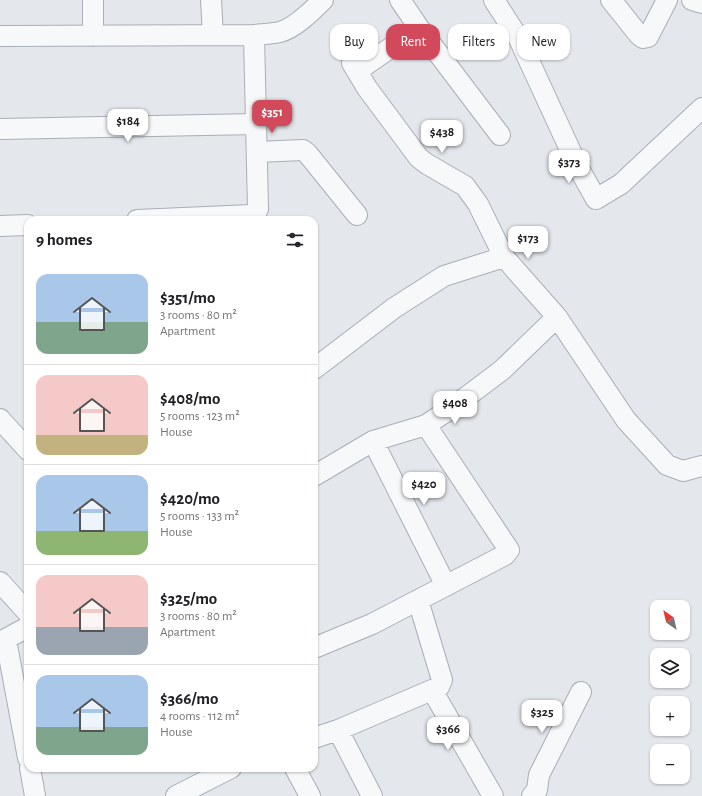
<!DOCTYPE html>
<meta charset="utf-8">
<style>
body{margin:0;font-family:"Alegreya Sans",sans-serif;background:#f2f2f2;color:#202124;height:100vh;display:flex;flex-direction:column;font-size:15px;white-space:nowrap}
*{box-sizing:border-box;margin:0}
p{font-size:13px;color:#757577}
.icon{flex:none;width:22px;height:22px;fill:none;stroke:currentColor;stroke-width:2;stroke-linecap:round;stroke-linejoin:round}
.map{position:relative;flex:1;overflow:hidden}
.sheet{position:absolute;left:24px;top:216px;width:294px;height:556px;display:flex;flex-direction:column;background:#fff;border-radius:12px;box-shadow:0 1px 3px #0004}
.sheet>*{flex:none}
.top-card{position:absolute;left:330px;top:24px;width:312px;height:36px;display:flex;gap:8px}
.needle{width:26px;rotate:326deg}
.buttons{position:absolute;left:650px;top:600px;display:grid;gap:8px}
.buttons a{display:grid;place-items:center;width:40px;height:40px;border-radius:8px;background:#fff;box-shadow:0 1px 3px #0004;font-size:20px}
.price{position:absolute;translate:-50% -34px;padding:0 9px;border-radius:8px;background:#fff;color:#222;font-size:13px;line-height:26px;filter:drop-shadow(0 1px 2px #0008)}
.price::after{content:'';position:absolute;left:50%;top:24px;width:12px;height:9px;margin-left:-6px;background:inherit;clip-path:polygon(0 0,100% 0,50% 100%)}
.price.active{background:#d1495b;color:#fff}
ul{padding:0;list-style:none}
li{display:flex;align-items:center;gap:12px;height:100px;padding:0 12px}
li+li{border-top:1px solid #e0e0e0}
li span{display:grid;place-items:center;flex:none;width:112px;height:80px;border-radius:12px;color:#555}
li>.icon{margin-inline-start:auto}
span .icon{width:48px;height:48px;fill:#fffc;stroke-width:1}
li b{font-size:17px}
h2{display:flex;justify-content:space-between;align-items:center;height:48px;padding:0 12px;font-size:17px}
.tag{padding:0 14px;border-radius:12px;background:#fff;box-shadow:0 1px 3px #0004;font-size:14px;line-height:36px}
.tag.active{background:#d1495b;color:#fff}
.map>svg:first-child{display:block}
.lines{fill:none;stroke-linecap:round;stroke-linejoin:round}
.minor-casing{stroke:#a9aeb7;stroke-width:22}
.minor{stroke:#f7f8fa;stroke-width:20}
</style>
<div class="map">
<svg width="702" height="796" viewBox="0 0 702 796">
<rect width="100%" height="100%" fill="#e4e7ec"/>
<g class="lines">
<defs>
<path id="minor" d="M 211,0 L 213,35
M 400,0 L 419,28 L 500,135
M 494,0 L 519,39 L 578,167 L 596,199 L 621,184 L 702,108
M 611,0 L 639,35 L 643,38 L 648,37 L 667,0
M 692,0 L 702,3
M 0,36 L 254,35 C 262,34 271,34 280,32 C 295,28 312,11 323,0
M 93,36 L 93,0
M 352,63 L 367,88 L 419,158 L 427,164 L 465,186 L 478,204 L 504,257
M 357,71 L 419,28
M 0,129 L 256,124
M 257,152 L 303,150 L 307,153 L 357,215
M 137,220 L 252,215 L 256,213 L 258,209 L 254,35
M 0,226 L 28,225
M 314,369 L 394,308 L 444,276 L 504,257 L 557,317 L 626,420 L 667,465 L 683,471 L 702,466
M 0,419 L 28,450
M 373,441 L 446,586
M 314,476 L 373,441 L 426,425 L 453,407 L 502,370 L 557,317
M 0,582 L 28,613
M 6,640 L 28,758
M 0,642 L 28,627
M 314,648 L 372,624 L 505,555 L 509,550 L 426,425
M 432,690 L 493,796
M 338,730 L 372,796
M 314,738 L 338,730 L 439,687 L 442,680 L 418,600
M 30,768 L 35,796
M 295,768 L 310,796
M 176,796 L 231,768
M 532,796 L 537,790 L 539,775 L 581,692"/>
</defs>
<!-- minor casing -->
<use href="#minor" class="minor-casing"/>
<!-- minor -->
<use href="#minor" class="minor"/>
</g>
</svg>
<div class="buttons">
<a><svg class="needle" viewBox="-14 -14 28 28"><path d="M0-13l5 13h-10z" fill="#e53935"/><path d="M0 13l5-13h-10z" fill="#757577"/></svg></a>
<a><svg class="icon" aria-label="layers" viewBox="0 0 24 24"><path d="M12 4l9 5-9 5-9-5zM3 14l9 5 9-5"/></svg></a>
<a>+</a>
<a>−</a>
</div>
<b class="price active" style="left:272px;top:134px">$351</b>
<b class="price" style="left:128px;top:143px">$184</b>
<b class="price" style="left:442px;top:154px">$438</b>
<b class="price" style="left:569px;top:184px">$373</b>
<b class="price" style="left:528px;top:260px">$173</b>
<b class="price" style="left:455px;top:425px">$408</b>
<b class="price" style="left:424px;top:506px">$420</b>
<b class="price" style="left:542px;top:734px">$325</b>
<b class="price" style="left:448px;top:751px">$366</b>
<div class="top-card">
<a class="tag">Buy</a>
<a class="tag active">Rent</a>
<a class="tag">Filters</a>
<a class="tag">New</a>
</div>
<section class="sheet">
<h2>9 homes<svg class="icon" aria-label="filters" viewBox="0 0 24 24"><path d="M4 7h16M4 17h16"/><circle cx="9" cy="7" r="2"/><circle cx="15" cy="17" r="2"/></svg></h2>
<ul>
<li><span style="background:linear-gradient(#a9c7e8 60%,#7fa58c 0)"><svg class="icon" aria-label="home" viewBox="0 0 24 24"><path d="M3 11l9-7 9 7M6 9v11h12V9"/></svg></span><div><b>$351/mo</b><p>3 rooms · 80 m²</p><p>Apartment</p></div></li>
<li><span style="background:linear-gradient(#f6c9c9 75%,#c2b280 0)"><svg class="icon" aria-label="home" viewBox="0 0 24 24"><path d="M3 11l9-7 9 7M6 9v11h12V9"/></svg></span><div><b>$408/mo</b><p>5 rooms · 123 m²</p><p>House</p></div></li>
<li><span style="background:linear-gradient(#a9c7e8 70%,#8fb573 0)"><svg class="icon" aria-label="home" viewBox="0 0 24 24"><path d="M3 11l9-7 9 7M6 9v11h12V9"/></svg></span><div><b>$420/mo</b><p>5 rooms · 133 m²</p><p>House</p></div></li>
<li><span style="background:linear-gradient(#f6c9c9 65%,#9aa5b1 0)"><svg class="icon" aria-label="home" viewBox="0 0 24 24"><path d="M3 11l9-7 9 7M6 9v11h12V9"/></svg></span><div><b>$325/mo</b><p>3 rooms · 80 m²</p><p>Apartment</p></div></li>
<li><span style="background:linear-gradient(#a9c7e8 65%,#7fa58c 0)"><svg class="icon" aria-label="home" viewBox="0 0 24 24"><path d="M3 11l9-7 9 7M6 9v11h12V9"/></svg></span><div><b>$366/mo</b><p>4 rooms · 112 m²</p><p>House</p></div></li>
</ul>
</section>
</div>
